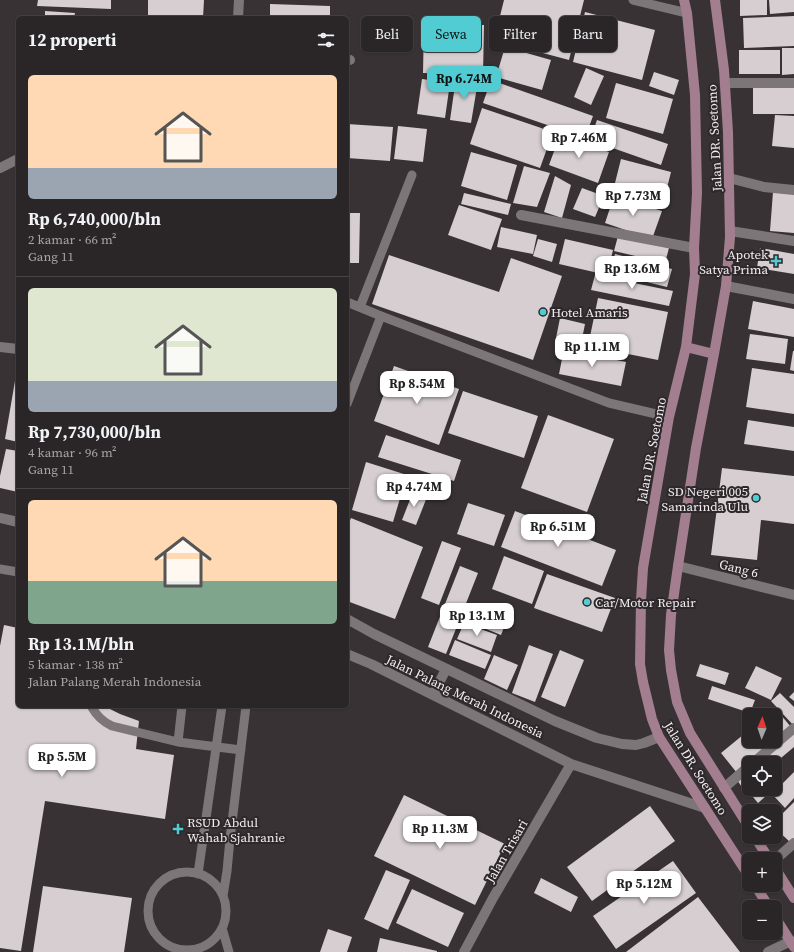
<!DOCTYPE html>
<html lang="id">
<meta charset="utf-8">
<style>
body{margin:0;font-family:"Source Serif 4",serif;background:#322e30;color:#f1f3f6;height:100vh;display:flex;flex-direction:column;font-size:15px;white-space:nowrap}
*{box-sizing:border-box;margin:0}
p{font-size:13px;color:#a5a5a8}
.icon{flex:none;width:22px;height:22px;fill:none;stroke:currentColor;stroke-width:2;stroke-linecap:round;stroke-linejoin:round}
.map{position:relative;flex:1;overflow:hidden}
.drawer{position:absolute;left:16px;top:16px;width:333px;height:692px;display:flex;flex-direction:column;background:#2a2628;border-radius:6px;box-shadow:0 1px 3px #0004,0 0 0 1px #464345}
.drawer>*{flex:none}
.guide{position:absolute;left:361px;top:16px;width:373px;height:36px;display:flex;gap:8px}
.needle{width:26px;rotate:2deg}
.buttons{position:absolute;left:742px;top:708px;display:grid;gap:8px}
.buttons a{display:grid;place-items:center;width:40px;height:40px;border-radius:6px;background:#2a2628;box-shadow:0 1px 3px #0004,0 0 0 1px #464345;font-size:20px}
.price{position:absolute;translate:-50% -34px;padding:0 9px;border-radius:8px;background:#fff;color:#222;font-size:13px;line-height:26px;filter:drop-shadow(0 1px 2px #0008)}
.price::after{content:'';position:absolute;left:50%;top:24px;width:12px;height:9px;margin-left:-6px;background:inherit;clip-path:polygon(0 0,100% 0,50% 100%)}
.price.on{background:#51ccd3;color:#111}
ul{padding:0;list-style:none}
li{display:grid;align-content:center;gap:8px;height:212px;padding:0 12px}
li+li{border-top:1px solid #464345}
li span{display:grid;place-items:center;height:124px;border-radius:6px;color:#555}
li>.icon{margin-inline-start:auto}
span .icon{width:72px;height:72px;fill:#fffc;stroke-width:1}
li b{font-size:17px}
h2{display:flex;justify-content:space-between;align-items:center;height:48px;padding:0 12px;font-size:17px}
.tag{padding:0 14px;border-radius:6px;background:#2a2628;box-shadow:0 1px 3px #0004,0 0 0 1px #464345;font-size:14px;line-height:36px}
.tag.on{background:#51ccd3;color:#111}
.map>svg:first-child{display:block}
.building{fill:#d6ced1}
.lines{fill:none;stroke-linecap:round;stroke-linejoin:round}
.lane{stroke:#7d7679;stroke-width:9}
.street{stroke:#7d7679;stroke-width:10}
.secondary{stroke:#a27e8f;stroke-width:10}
.poi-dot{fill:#51ccd3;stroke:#2e282b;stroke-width:1.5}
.labels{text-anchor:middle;stroke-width:4;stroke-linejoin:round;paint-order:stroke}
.street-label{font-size:13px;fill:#f2eef0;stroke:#2e282b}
.poi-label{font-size:13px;fill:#f2eef0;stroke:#2e282b;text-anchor:start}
</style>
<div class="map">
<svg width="794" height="952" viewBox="0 0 794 952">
<rect width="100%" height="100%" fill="#383235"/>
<!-- building -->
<path class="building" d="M 38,0 L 111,0 L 111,9 L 37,6 Z
M 148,0 L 204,0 L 203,18 L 148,18 Z
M 504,0 L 584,0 L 569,60 L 494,40 Z
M 740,0 L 767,0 L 767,15 L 740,16 Z
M 769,0 L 794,0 L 794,12 L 770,14 Z
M 270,4 L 330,6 L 330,18 L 270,18 Z
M 45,11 L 75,13 L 74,18 L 45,18 Z
M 585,12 L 655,30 L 642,80 L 573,62 Z
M 794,16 L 794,46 L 744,48 L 743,18 Z
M 424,23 L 484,25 L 483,75 L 423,73 Z
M 505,47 L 551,60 L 542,90 L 496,77 Z
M 782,48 L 794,48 L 794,74 L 782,75 Z
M 739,50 L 780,50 L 780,74 L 739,74 Z
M 586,68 L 604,76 L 591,105 L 574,97 Z
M 654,72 L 679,80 L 674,95 L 649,86 Z
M 456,78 L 478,81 L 471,123 L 450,120 Z
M 422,79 L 450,83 L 445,118 L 417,114 Z
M 491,80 L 593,116 L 585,138 L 483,103 Z
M 616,83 L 673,99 L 663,134 L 606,118 Z
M 753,87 L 794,87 L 794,114 L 753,114 Z
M 482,108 L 553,132 L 540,168 L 470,144 Z
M 775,115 L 794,116 L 794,148 L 772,146 Z
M 597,120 L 668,144 L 661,165 L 590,140 Z
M 347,124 L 393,127 L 390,161 L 347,158 Z
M 398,126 L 427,129 L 423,162 L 394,159 Z
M 560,135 L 609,152 L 598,183 L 549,165 Z
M 471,152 L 517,165 L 507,200 L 461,186 Z
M 621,159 L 671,172 L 665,196 L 615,183 Z
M 524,166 L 550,173 L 537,207 L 513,203 Z
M 555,176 L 571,185 L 562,218 L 544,212 Z
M 582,188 L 604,196 L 595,217 L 573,209 Z
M 773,192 L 794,194 L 794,233 L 770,231 Z
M 464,193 L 511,204 L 508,215 L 461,204 Z
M 614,196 L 662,211 L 652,239 L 605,223 Z
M 459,205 L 502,219 L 491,250 L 448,235 Z
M 347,213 L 360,213 L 359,263 L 347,263 Z
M 501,227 L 537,235 L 533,254 L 497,247 Z
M 618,236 L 669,248 L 665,263 L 614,251 Z
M 538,239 L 557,244 L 552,262 L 533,256 Z
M 565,239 L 613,250 L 607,275 L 559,264 Z
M 760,248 L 794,254 L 794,274 L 757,268 Z
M 615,254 L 672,269 L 667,287 L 610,273 Z
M 389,255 L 499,292 L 511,258 L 562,276 L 533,360 L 372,304 Z
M 595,275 L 673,291 L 669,306 L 591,290 Z
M 598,298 L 668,312 L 658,360 L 588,346 Z
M 753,301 L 794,309 L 794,337 L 748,329 Z
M 560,318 L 585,324 L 580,349 L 555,343 Z
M 750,334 L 788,339 L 785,364 L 746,359 Z
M 564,349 L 626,362 L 621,386 L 559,374 Z
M 793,351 L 794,351 L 794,371 L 790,370 Z
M 394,366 L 459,389 L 439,445 L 374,421 Z
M 752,368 L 794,374 L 794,414 L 746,407 Z
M 15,381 L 18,381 L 18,442 L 5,439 Z
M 463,391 L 538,416 L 524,458 L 448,433 Z
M 548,415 L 614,439 L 587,512 L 521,488 Z
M 748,420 L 794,427 L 794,451 L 744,444 Z
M 386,435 L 461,460 L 454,481 L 378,457 Z
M 6,449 L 18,451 L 18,492 L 0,488 L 0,476 Z
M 366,462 L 407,475 L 393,522 L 352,510 Z
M 722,468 L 794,476 L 794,524 L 761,520 L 757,560 L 711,555 Z
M 413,492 L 427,497 L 416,525 L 402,520 Z
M 468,503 L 505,515 L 494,546 L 457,534 Z
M 515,511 L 616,550 L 602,586 L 501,547 Z
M 351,518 L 423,547 L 395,619 L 347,601 L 347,528 Z
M 442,541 L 461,548 L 439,605 L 421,598 Z
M 504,556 L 544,571 L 532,604 L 492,589 Z
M 460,566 L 478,573 L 446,654 L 428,647 Z
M 547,574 L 615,598 L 602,632 L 534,608 Z
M 469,606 L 507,620 L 501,635 L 464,620 Z
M 464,623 L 497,635 L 491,652 L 457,639 Z
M 4,625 L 18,628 L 18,706 L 108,706 L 110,709 L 120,714 L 139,721 L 136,749 L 174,755 L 165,819 L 45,801 L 21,951 L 0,948 L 0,646 Z
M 455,640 L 491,655 L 485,669 L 449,655 Z
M 529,645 L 553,654 L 535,702 L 512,693 Z
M 560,650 L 584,660 L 565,707 L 541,697 Z
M 494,655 L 518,665 L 507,690 L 484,679 Z
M 700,664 L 729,673 L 725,685 L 696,676 Z
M 756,666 L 782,678 L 771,700 L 745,688 Z
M 712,686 L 755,700 L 750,713 L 708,699 Z
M 794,692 L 794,701 L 789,697 Z
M 780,693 L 794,707 L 794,726 L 771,701 Z
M 775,708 L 791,727 L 775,741 L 775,715 L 766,715 Z
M 749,730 L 749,741 L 775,741 L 737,773 L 721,753 Z
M 794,730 L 794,747 L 775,763 L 756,763 Z
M 794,772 L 794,798 L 785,808 L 772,794 Z
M 745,774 L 749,779 L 749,786 L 744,790 L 737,780 Z
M 762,789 L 774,789 L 758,803 L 753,797 Z
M 404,795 L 505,844 L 475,905 L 374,856 Z
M 794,802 L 794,838 L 790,842 L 775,828 L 775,821 Z
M 769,805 L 774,811 L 761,811 Z
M 650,806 L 675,841 L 592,901 L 567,867 Z
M 673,861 L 696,893 L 616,949 L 593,916 Z
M 386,870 L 410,880 L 388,930 L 364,919 Z
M 541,878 L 578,897 L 571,912 L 534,893 Z
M 43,886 L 132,898 L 124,952 L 33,952 Z
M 412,889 L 464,913 L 448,947 L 396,923 Z
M 698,897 L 740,952 L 626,952 Z
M 328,929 L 352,937 L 347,952 L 320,952 Z
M 380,938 L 437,951 L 437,952 L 377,952 Z"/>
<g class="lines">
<!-- lane -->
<path class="lane" d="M 633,0 L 687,13
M 347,302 L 381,316
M 360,307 L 412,175
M 347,404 L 381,316 L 609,403 L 669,417
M 0,569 L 18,572
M 91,706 C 97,716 102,721 112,726 L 178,742 L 241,750
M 178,742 L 182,706
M148 911a39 39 0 1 1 78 0a39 39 0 1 1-78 0Z
M 198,874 L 222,706
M 223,896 L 227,871 L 230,839 L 246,706
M 222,928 L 229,952"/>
<!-- street -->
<path class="street" d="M 238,18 L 239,0
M 347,60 L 350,60
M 725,83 L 794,83
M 0,168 L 18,159
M 729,178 L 764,187 L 794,190
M 521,215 L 694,248
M 730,231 L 794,241
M 726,286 L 794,299
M 0,347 L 18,349
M 0,518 L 18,522
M 678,566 L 794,595
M 347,619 L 374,634 L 555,721 L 597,738 L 622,744 L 636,745 L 644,743 L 659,737
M 347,654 L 371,664 L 571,764 L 705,808
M 433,695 L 446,669
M 753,763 L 794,728
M 724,788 L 749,766
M 775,860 L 794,843
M 464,952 L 493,898 L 571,764
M 768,952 L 791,941"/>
<!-- secondary -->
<path class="secondary" d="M 684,0 L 687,13 L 695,95 L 697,193 L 694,248 L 695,274 L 686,347 L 669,417 L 649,533 L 643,568 L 641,600 L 640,664 L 643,682 L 652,719 L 659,737 L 749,876
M 715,0 L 724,70 L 728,132 L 730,237 L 726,286 L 714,354 L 696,448 L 678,566 L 671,615 L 669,650 L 671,670 L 677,702 L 690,733 L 749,827
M 686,347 L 714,354
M 755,837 L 769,859
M 775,868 L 794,898
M 755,885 L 769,907
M 775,917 L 794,947"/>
</g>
<!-- markers -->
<g class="poi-dot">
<path d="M774 255h4v4h4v4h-4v4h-4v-4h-4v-4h4z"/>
<circle cx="543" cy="312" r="4"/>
<circle cx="756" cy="498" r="4"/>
<circle cx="587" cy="602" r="4"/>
<path d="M176 823h4v4h4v4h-4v4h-4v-4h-4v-4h4z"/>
</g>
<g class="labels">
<!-- street labels -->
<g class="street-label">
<text transform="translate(714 138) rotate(-93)" y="5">Jalan DR. Soetomo</text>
<text transform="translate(651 450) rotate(-79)" y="5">Jalan DR. Soetomo</text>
<text transform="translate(739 568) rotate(14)" y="5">Gang 6</text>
<text transform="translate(465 696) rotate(26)" y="5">Jalan Palang Merah Indonesia</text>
<text transform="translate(696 768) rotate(58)" y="5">Jalan DR. Soetomo</text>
<text transform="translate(506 851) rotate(-60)" y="5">Jalan Trisari</text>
</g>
<!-- poi labels -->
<g class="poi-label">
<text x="768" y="259" text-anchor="end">Apotek<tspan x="768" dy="15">Satya Prima</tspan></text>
<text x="551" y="317">Hotel Amaris</text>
<text x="748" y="496" text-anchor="end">SD Negeri 005<tspan x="748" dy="15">Samarinda Ulu</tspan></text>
<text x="595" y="607">Car/Motor Repair</text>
<text x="187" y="827">RSUD Abdul<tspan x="187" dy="15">Wahab Sjahranie</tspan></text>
</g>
</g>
</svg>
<div class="buttons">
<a><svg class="needle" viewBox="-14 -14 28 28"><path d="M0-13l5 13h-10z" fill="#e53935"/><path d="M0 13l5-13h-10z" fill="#a5a5a8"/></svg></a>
<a><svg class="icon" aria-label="locate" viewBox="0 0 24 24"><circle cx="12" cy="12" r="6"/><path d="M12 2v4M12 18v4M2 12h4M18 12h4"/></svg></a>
<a><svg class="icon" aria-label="layers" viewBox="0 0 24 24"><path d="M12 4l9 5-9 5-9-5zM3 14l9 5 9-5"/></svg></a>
<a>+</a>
<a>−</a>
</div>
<b class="price on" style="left:464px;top:100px">Rp 6.74M</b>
<b class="price" style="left:579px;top:159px">Rp 7.46M</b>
<b class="price" style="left:633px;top:217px">Rp 7.73M</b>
<b class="price" style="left:632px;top:290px">Rp 13.6M</b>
<b class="price" style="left:592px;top:368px">Rp 11.1M</b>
<b class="price" style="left:417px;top:405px">Rp 8.54M</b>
<b class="price" style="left:414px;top:508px">Rp 4.74M</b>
<b class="price" style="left:558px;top:548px">Rp 6.51M</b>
<b class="price" style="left:477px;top:637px">Rp 13.1M</b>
<b class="price" style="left:62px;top:778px">Rp 5.5M</b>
<b class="price" style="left:440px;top:850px">Rp 11.3M</b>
<b class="price" style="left:644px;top:905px">Rp 5.12M</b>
<div class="guide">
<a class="tag">Beli</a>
<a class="tag on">Sewa</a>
<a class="tag">Filter</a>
<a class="tag">Baru</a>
</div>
<section class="drawer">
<h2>12 properti<svg class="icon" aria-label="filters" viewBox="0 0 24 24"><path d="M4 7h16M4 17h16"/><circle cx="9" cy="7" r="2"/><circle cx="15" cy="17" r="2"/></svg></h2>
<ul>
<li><span style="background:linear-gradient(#ffd9b3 75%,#9aa5b1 0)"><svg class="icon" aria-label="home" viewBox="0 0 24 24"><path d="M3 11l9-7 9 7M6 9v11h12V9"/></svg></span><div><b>Rp 6,740,000/bln</b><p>2 kamar · 66 m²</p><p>Gang 11</p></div></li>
<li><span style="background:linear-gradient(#dfe7d0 75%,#9aa5b1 0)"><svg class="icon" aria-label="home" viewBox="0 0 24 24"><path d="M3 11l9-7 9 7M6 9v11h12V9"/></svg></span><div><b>Rp 7,730,000/bln</b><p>4 kamar · 96 m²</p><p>Gang 11</p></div></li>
<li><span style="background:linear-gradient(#ffd9b3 65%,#7fa58c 0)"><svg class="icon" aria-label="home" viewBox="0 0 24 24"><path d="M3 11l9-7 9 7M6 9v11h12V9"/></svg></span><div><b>Rp 13.1M/bln</b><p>5 kamar · 138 m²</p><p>Jalan Palang Merah Indonesia</p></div></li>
</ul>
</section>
</div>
